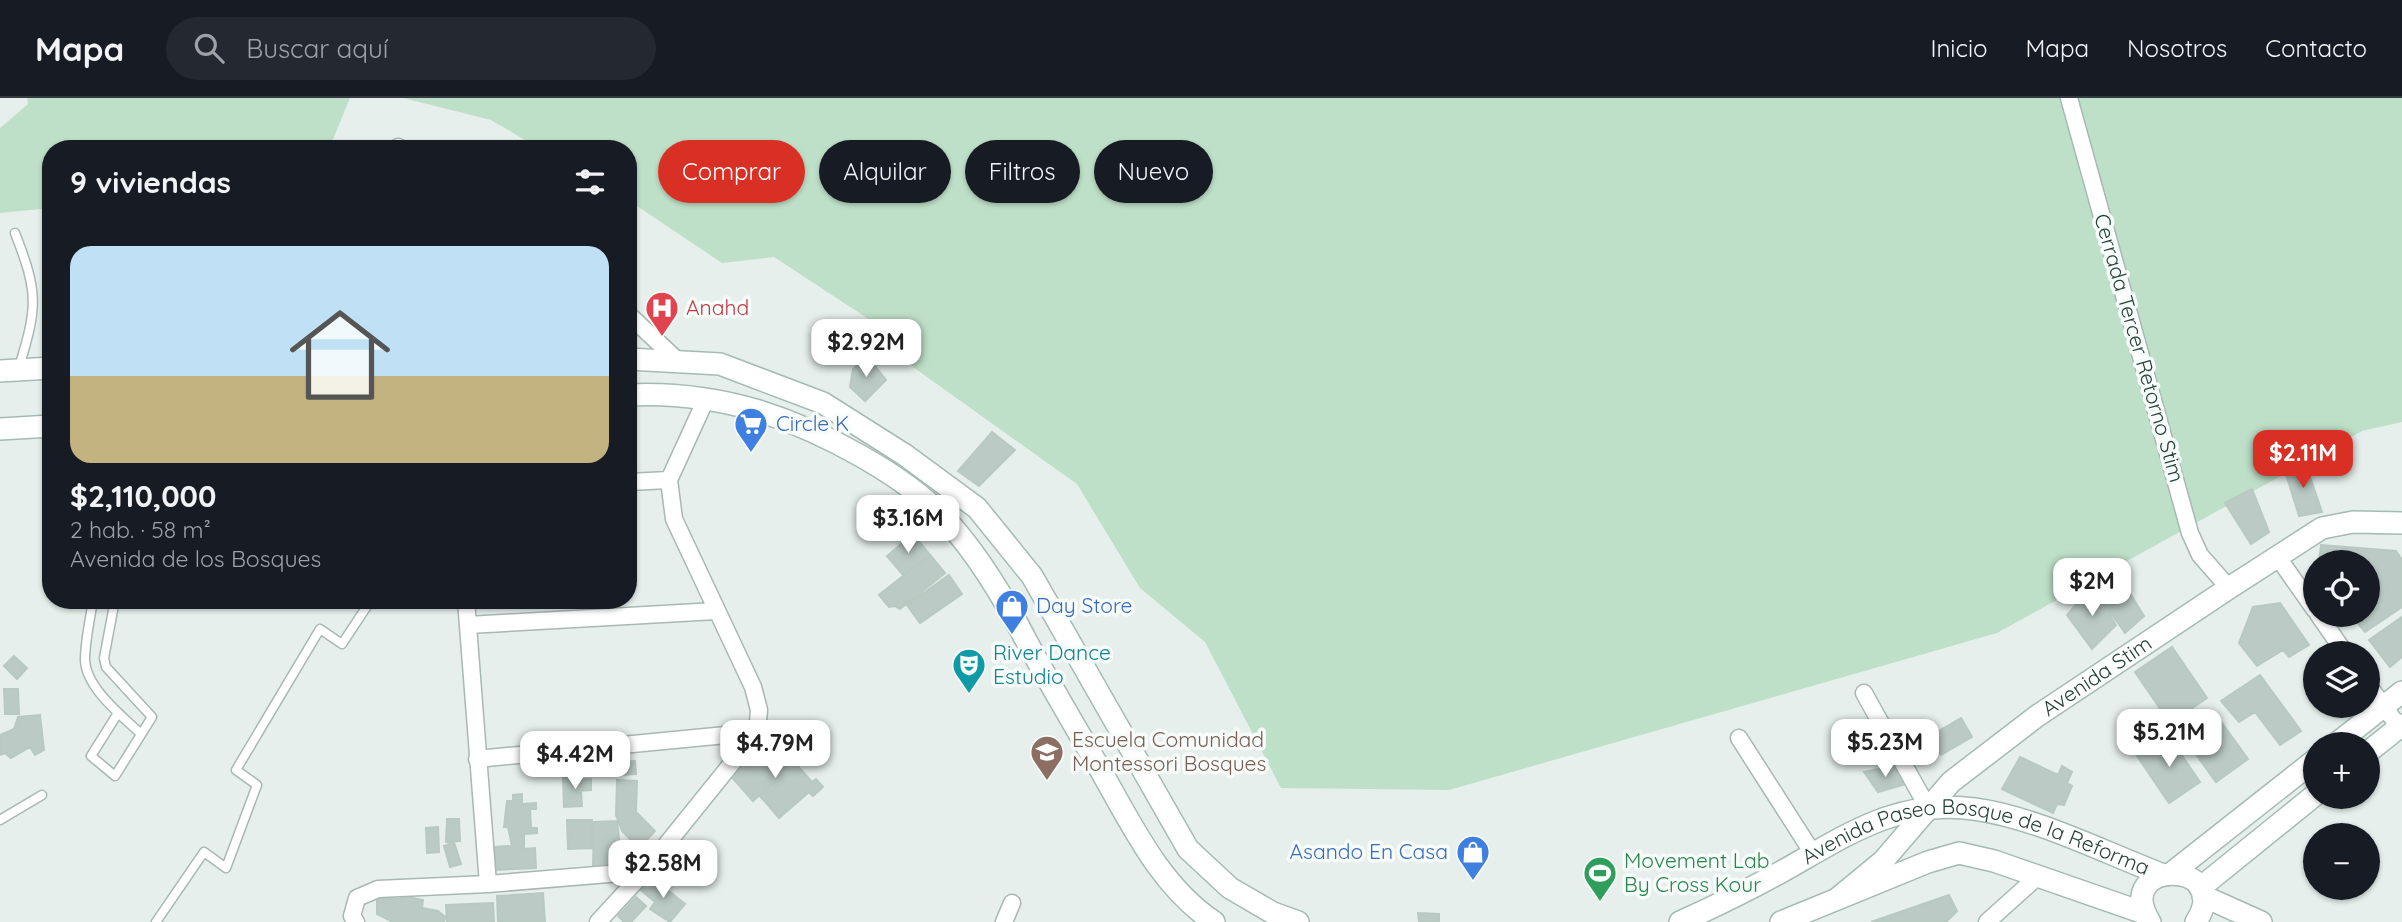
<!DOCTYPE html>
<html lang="es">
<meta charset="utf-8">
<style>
body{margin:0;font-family:Quicksand,sans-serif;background:#242831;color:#f1f3f6;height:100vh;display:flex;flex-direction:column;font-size:26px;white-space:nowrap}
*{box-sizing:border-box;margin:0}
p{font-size:23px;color:#9ea1a6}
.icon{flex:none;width:38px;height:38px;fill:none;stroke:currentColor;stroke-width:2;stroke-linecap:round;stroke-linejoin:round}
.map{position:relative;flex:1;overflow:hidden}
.details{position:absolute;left:42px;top:42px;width:595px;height:469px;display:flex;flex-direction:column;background:#171b24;border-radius:28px;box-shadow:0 2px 5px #0004}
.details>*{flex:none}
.banner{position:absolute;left:658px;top:42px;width:665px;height:63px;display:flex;gap:14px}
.controls{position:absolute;left:2303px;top:452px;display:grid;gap:14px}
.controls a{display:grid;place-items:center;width:77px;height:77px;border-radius:50%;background:#171b24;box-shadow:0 2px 5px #0004;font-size:35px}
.price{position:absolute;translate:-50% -60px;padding:0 16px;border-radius:14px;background:#fff;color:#222;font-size:23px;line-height:46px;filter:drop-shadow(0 2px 4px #0008)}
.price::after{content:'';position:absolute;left:50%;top:42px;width:21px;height:16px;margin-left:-10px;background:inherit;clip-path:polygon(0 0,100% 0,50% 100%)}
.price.selected{background:#d93025;color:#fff}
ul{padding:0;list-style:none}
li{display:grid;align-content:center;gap:14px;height:371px;padding:0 28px}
li span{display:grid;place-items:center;height:217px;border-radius:21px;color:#555}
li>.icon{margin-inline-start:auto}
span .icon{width:126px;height:126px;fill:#fffc;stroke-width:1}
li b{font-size:30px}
h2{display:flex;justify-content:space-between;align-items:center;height:84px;padding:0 28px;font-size:30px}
.pill{padding:0 24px;border-radius:32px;background:#171b24;box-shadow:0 2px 5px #0004;font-size:24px;line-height:63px}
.pill.selected{background:#d93025;color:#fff}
header{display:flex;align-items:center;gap:42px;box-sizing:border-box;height:98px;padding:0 35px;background:#171b24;border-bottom:2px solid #363941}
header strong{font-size:33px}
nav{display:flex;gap:38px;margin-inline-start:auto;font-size:24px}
.search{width:490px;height:63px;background:#242831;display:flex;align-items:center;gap:18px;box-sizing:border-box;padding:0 24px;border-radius:38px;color:#9ea1a6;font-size:26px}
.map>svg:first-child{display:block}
.green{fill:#bfe0c8}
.building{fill:#bbcac4;stroke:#b8c9c2;stroke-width:2}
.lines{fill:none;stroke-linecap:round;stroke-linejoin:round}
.lane-casing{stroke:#a8b8b2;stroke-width:11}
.street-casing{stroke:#a8b8b2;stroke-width:19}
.secondary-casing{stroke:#a4bbb3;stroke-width:24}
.lane{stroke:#fff;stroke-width:8}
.street{stroke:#fff;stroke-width:16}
.secondary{stroke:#fff;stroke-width:21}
.labels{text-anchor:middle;stroke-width:7;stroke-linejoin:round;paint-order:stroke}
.health-label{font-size:21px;fill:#be3a42;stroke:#f7fbf9;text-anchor:start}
.street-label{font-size:21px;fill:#24423a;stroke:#f7fbf9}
.shop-label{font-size:21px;fill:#366cbe;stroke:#f7fbf9;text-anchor:start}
.culture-label{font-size:21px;fill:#0d838f;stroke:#f7fbf9;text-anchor:start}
.education-label{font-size:21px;fill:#785e54;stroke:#f7fbf9;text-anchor:start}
.leisure-label{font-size:21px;fill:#27864d;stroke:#f7fbf9;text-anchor:start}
</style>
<header>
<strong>Mapa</strong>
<div class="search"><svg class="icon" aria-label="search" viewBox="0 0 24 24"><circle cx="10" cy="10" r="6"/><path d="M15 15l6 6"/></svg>Buscar aquí</div>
<nav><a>Inicio</a><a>Mapa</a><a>Nosotros</a><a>Contacto</a></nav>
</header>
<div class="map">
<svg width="2402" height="824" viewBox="0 0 2402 824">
<rect width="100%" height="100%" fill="#e6efeb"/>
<!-- green -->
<path class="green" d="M 27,0 L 350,0 L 329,51 L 51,51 L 51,110 L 0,115 L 0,30 L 28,6 Z
M 403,0 L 2402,0 L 2402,324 L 2362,333 L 1997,535 L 1449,692 L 1281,690 L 1205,544 L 1140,490 L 1077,386 L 913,269 L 867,220 L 774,159 L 722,165 L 628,102 L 628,51 L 540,51 L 491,22 Z"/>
<!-- building -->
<path class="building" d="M 867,258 L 886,282 L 865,303 L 850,289 L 853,271 Z
M 992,334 L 1015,352 L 979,388 L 958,373 Z
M 2305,364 L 2322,414 L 2299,418 L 2284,370 Z
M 2252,391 L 2269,434 L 2251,446 L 2225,405 Z
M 913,436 L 930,457 L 903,477 L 887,458 Z
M 2321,447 L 2396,453 L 2402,462 L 2402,509 L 2365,534 L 2350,516 L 2368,516 L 2368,464 L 2319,464 Z
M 930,457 L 945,475 L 900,511 L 895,508 L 889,509 L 879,497 Z
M 949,477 L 962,496 L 920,525 L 907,507 Z
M 2120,479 L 2144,518 L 2125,535 L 2096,493 Z
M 2093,487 L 2116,527 L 2092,551 L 2067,517 Z
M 2280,505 L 2309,547 L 2289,559 L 2283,552 L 2257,568 L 2239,545 L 2253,509 Z
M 2402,519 L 2402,559 L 2390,569 L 2369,542 Z
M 2172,549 L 2207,600 L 2170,625 L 2135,574 Z
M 14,558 L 27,570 L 17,581 L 4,568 Z
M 2260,577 L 2301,633 L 2280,647 L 2255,614 L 2239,624 L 2221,603 Z
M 4,591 L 18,591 L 19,616 L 5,616 Z
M 2214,614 L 2248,661 L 2216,684 L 2182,637 Z
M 40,617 L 44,652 L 35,657 L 30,649 L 11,660 L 5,655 L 0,657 L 0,637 L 14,631 L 18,619 Z
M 1961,620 L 1972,639 L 1941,657 L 1930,638 Z
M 2168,637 L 2200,684 L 2169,705 L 2137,658 Z
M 778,646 L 812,684 L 816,681 L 823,689 L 813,698 L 809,694 L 779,720 L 760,698 L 780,679 L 753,703 L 730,677 L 762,650 L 767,656 Z
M 2020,659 L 2058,677 L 2062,668 L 2072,674 L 2067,685 L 2072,688 L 2064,707 L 2057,706 L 2053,715 L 2002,691 Z
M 635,663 L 636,676 L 617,677 L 616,664 Z
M 1893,668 L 1906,686 L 1878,694 L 1864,674 Z
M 578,678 L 578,682 L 591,681 L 591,692 L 577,693 L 581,694 L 582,708 L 564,709 L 563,679 Z
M 617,682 L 637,683 L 636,714 L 655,733 L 639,750 L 622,733 L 616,717 Z
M 522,696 L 522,706 L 536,705 L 536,711 L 530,711 L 531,730 L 537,730 L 537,735 L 524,736 L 524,751 L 535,750 L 536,770 L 494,772 L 493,749 L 512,748 L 508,729 L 504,729 L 507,703 L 513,703 L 513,697 Z
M 447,721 L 459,721 L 460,743 L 446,744 Z
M 567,722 L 592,722 L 592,750 L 568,751 Z
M 617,723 L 622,766 L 593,769 L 594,724 Z
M 438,729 L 439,754 L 427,755 L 426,730 Z
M 454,744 L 461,766 L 450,769 L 444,748 Z
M 651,779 L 685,806 L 670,824 L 650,811 L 655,804 L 641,792 Z
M 543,795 L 545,824 L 498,824 L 497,798 Z
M 1949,797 L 1957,813 L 1946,824 L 1871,824 Z
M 403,798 L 423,802 L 422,810 L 438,813 L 445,819 L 444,824 L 393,824 L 377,816 L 377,800 L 400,801 Z
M 636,799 L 646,808 L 631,824 L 624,824 L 618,818 Z
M 493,805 L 494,824 L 447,824 L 446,807 Z
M 1418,815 L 1439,816 L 1439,824 L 1419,824 Z"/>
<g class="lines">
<defs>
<path id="lane" d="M 15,135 C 38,194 38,208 19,269
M 93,502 C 90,522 85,543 85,562 C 86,590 122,618 141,636
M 115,502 L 104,560 L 106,569 L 152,619 L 115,678 L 91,658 L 118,615
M 0,722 L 42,697
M 156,824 L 204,754 L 226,770 L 257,687 L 236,672 L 320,531 L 342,546 L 371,502"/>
<path id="street" d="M 2069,0 L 2190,435 L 2200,457 L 2229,490
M 398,49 L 402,51
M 628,216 L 679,264
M 628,384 L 669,382
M 2277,458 L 2315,512
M 466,502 L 488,786
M 2318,516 L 2345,555
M 468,527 L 716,513
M 2368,587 L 2402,633
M 1864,595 L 1928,710
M 1739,640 L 1812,754
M 477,661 L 757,634
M 356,824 L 352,818 L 357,800 L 378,791 L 488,786 L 645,773
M 598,824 L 645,773 L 757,634 L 759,612 L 753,589 L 674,421 L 669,382 L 706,301
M 1004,824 L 1012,805
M 1987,824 L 2036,780"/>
<g id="secondary">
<path d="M 628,261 L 720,266 L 823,305 L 905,357 L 977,410 L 1032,478 L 1188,751 L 1230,790 L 1273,815 L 1298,824"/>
<path d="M 0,273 L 51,270"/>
<path d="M 628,297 C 671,295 718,301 759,313 C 820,332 907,377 949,425 C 981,461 1005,502 1027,544 C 1051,588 1076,630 1101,673 C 1132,727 1160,788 1214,824"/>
<path d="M 0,331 L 51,328"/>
<path d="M 2336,646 L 2402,594"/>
<path d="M 2368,654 L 2402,627"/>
<path d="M 2173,774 L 2315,662"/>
<path d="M 2200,790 L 2315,697"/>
<path d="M 2203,798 L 2261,824"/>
<path id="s1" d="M 1838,800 L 1883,763 L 1951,684 L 2037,618 L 2229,490 L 2322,430 L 2353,424 L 2402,425"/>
<path id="s2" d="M 1680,824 C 1714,809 1748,792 1781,774 C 1844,739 1897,700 1974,711 C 2035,719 2103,754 2161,776"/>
<path d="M 1781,824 L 1928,764 L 1959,755 L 1994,763 L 2144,815"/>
<path d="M 2150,824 C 2110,760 2236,761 2196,824"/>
</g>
</defs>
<!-- lane casing -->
<use href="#lane" class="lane-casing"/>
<!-- street casing -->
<use href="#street" class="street-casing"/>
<!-- secondary casing -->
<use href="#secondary" class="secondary-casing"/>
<!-- lane -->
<use href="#lane" class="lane"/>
<!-- street -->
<use href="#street" class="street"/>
<!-- secondary -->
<use href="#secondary" class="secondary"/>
</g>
<!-- icons -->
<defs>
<symbol id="hospital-pin" viewBox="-11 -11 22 30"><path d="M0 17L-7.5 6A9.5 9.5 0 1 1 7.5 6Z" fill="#e0444e" stroke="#f7fbf9"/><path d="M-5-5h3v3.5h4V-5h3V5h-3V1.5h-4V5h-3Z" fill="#fff"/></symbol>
<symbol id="supermarket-pin" viewBox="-11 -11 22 30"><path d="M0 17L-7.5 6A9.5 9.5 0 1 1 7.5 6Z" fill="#3f7fe0" stroke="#f7fbf9"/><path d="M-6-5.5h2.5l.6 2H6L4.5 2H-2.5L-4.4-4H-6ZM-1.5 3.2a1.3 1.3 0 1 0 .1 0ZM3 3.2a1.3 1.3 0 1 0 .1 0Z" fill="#fff"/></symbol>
<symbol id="shop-pin" viewBox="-11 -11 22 30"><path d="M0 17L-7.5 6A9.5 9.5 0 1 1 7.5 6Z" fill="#3f7fe0" stroke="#f7fbf9"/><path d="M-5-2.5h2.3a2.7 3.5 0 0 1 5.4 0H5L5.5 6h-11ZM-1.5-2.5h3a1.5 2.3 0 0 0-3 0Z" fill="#fff"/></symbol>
<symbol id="theatre-pin" viewBox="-11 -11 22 30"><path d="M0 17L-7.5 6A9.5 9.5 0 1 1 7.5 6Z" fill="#0f9aa8" stroke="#f7fbf9"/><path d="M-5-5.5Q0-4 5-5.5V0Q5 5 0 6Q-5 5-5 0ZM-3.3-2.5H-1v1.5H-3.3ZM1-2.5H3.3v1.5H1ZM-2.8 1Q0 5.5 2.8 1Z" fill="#fff"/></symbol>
<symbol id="school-pin" viewBox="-11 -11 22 30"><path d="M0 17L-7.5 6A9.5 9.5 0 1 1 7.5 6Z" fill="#8d6e63" stroke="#f7fbf9"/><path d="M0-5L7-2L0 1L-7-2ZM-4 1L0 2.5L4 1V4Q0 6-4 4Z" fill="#fff"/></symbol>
<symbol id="stadium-pin" viewBox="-11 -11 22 30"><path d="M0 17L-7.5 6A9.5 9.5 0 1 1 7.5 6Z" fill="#2e9e5b" stroke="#f7fbf9"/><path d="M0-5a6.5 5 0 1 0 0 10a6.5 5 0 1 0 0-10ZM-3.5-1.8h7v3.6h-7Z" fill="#fff"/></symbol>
</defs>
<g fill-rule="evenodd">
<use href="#hospital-pin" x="643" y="191" width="38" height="52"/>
<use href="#supermarket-pin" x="732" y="307" width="38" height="52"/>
<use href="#shop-pin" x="993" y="489" width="38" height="52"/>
<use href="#theatre-pin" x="950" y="548" width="38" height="52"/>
<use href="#school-pin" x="1028" y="635" width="38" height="52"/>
<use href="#shop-pin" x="1454" y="735" width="38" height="52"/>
<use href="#stadium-pin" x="1581" y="756" width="38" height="52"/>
</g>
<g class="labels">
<!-- health labels -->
<g class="health-label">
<text x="686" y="217">Anahd</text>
</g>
<!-- street labels -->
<g class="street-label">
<text transform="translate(2139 250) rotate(74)" y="7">Cerrada Tercer Retorno Stim</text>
<text dy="7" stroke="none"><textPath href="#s1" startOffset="343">Avenida Stim</textPath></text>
<text dy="7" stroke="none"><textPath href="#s2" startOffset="322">Avenida Paseo Bosque de la Reforma</textPath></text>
</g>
<!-- shop labels -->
<g class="shop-label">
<text x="776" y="333">Circle K</text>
<text x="1036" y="515">Day Store</text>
<text x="1448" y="761" text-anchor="end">Asando En Casa</text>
</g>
<!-- culture labels -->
<g class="culture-label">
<text x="993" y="562">River Dance<tspan x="993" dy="24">Estudio</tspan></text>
</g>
<!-- education labels -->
<g class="education-label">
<text x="1072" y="649">Escuela Comunidad<tspan x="1072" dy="24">Montessori Bosques</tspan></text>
</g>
<!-- leisure labels -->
<g class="leisure-label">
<text x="1624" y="770">Movement Lab<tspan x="1624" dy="24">By Cross Kour</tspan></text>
</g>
</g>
</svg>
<div class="controls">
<a><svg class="icon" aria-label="locate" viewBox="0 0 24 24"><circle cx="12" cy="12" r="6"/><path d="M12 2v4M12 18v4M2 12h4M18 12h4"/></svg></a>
<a><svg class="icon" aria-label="layers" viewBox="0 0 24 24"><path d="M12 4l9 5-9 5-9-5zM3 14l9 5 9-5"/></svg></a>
<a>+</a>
<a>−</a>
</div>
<b class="price" style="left:866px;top:281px">$2.92M</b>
<b class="price selected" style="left:2303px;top:392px">$2.11M</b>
<b class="price" style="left:908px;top:457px">$3.16M</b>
<b class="price" style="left:2092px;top:520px">$2M</b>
<b class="price" style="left:2169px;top:671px">$5.21M</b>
<b class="price" style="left:1885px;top:681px">$5.23M</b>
<b class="price" style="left:775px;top:682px">$4.79M</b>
<b class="price" style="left:575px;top:693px">$4.42M</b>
<b class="price" style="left:663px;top:802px">$2.58M</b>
<div class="banner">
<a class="pill selected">Comprar</a>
<a class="pill">Alquilar</a>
<a class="pill">Filtros</a>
<a class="pill">Nuevo</a>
</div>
<section class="details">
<h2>9 viviendas<svg class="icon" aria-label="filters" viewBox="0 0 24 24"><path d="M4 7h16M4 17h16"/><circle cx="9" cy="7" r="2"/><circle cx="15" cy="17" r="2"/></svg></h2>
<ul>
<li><span style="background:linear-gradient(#bfe0f5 60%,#c2b280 0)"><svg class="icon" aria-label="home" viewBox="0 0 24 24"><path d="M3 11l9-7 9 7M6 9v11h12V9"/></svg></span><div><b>$2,110,000</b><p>2 hab. · 58 m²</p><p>Avenida de los Bosques</p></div></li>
</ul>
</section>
</div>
